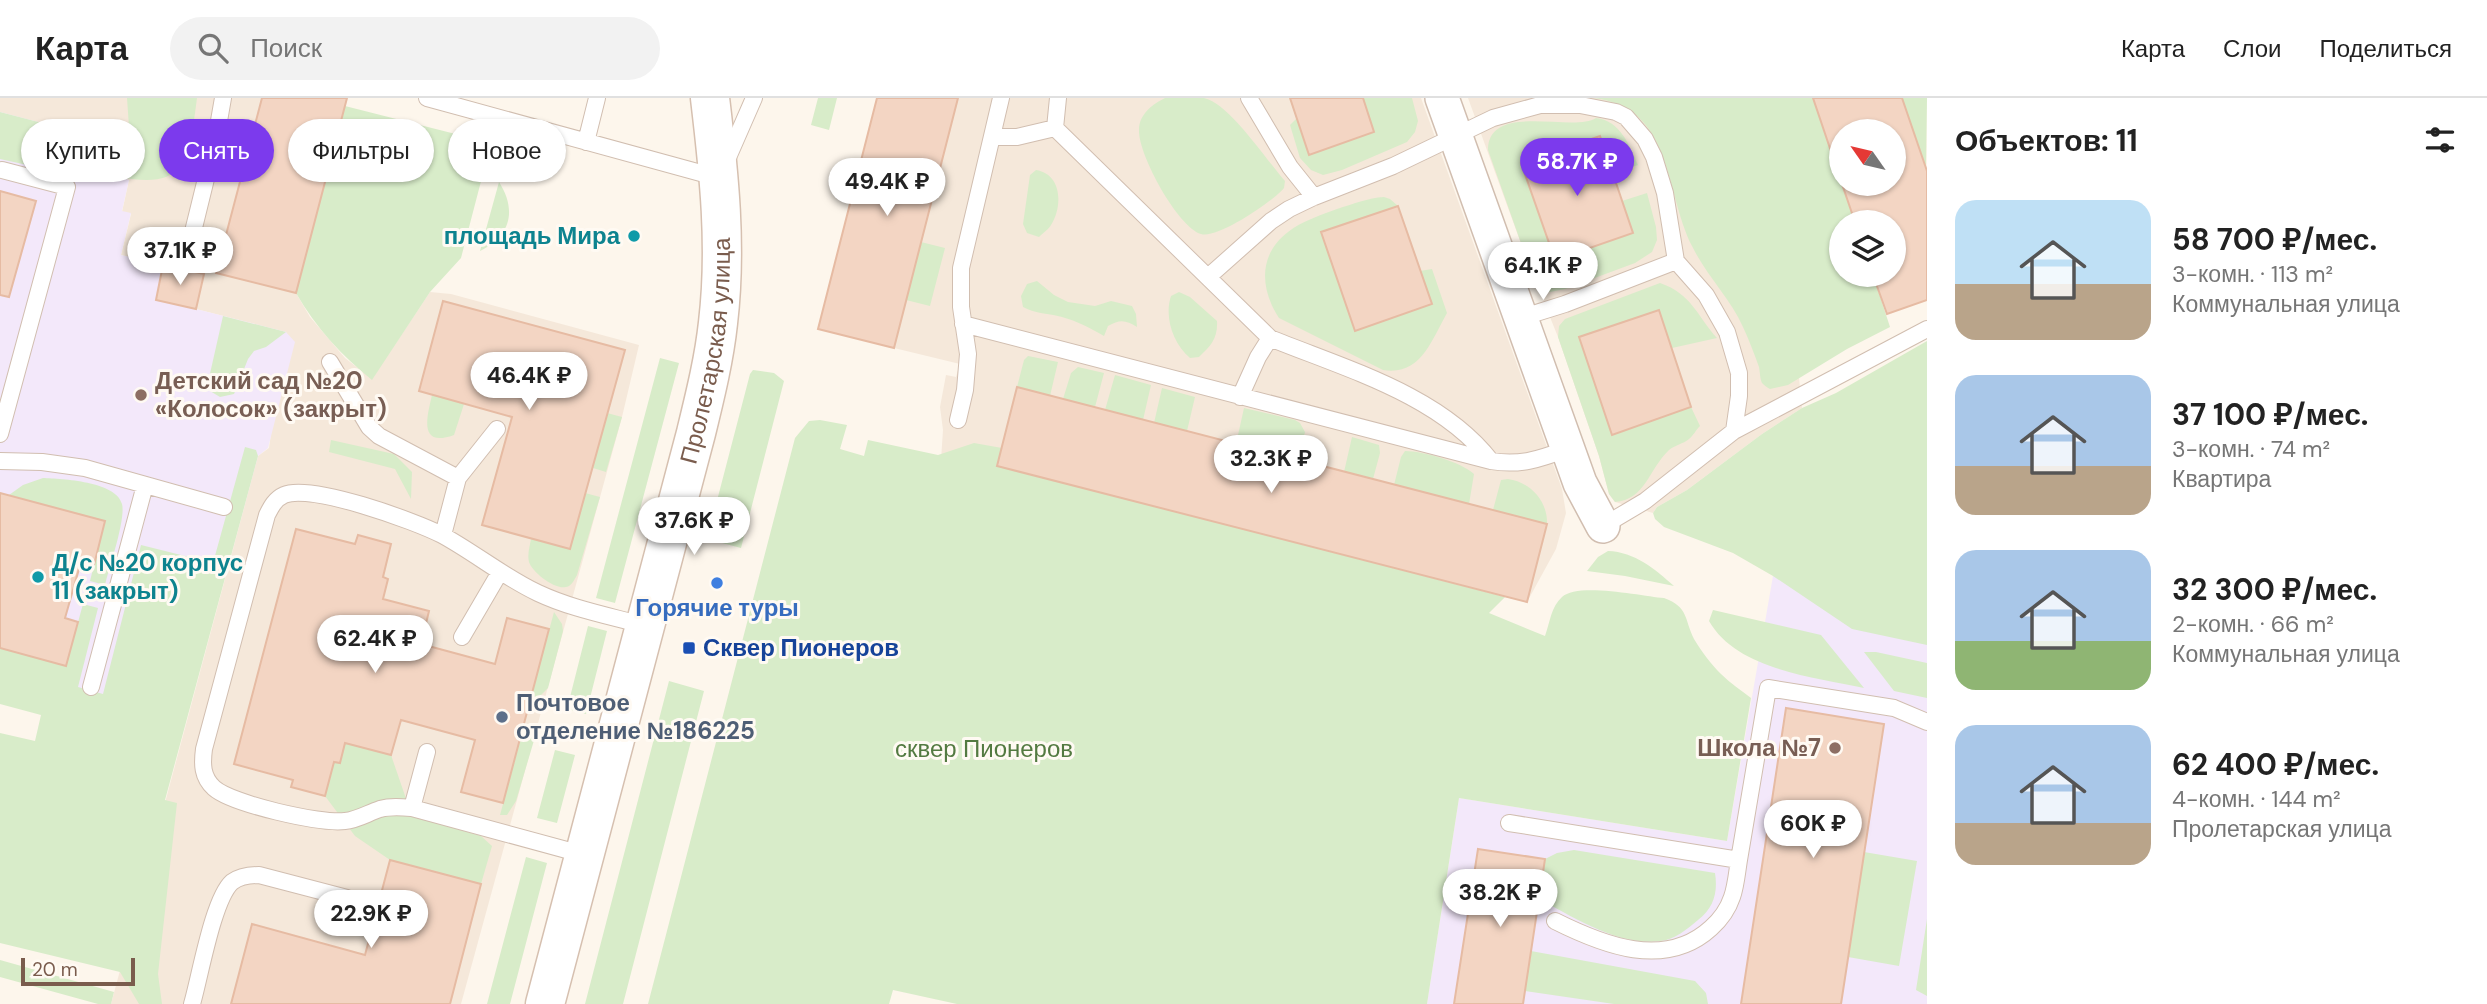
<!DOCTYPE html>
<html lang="ru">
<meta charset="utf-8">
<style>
body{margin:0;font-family:"DM Sans",sans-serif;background:#f2f2f2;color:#222;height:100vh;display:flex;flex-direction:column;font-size:26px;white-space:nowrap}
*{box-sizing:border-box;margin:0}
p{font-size:23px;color:#767676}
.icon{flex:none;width:38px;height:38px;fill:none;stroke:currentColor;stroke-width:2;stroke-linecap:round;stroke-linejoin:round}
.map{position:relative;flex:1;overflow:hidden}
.details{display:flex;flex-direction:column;background:#fff;width:560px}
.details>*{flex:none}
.banner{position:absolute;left:21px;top:21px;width:665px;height:63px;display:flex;gap:14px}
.needle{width:46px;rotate:304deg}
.tools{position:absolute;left:1829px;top:21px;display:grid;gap:14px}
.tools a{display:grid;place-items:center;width:77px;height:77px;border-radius:50%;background:#fff;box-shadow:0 2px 5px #0004;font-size:35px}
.scale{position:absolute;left:21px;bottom:18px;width:114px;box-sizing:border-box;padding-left:7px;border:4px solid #7a5c4d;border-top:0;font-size:19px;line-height:24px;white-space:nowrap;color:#7a5c4d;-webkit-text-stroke:5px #fffaf3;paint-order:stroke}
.price{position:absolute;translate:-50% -60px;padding:0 16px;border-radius:24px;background:#fff;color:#222;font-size:23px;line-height:46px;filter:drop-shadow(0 2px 4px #0008)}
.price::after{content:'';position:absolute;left:50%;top:42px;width:21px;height:16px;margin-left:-10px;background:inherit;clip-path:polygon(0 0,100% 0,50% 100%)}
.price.current{background:#7c3aed;color:#fff}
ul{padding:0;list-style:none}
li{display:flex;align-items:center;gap:21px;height:175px;padding:0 28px}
li span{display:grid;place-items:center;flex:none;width:196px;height:140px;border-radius:21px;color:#555}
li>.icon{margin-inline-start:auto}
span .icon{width:84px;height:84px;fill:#fffc;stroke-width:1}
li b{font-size:30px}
h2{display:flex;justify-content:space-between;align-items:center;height:84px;padding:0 28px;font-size:30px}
.tag{padding:0 24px;border-radius:32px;background:#fff;box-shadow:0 2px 5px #0004;font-size:24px;line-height:63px}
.tag.current{background:#7c3aed;color:#fff}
header{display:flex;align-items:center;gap:42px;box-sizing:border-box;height:98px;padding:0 35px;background:#fff;border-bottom:2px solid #e0e0e0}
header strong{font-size:33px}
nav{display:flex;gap:38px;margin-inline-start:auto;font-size:24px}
.search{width:490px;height:63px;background:#f2f2f2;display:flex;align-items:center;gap:18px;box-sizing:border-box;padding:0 24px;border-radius:38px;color:#767676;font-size:26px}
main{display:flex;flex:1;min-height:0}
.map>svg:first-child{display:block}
.residential{fill:#f5e8da}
.education{fill:#f3e8fa}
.green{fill:#d8ecc9}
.building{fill:#f3d5c3;stroke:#e6bba3;stroke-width:2}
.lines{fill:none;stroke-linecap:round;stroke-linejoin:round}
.lane-casing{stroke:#d1beb0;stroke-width:18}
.street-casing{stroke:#d1beb0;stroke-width:36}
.secondary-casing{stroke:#d6c0b0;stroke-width:41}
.lane{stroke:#fff;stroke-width:16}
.street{stroke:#fff;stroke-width:33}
.secondary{stroke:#fff;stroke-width:38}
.culture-dot{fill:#0f9aa8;stroke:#fffaf3;stroke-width:2.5}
.education-dot{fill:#8d6e63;stroke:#fffaf3;stroke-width:2.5}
.shop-dot{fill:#3f7fe0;stroke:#fffaf3;stroke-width:2.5}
.transit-dot{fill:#1a4fb4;stroke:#fffaf3;stroke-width:2.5}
.service-dot{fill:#5c6f8a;stroke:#fffaf3;stroke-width:2.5}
.labels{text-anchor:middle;stroke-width:6;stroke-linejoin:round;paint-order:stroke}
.culture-label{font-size:24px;font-weight:bold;fill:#0d838f;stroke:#fffaf3;text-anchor:end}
.street-label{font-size:24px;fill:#7a5c4d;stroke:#fffaf3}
.education-label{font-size:24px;font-weight:bold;fill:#785e54;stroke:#fffaf3;text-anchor:start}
.shop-label{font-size:24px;font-weight:bold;fill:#366cbe;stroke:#fffaf3}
.transit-label{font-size:24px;font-weight:bold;fill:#164399;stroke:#fffaf3;text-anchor:start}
.service-label{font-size:24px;font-weight:bold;fill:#4e5e75;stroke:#fffaf3;text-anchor:start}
.park-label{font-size:24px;fill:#537a41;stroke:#fffaf3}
</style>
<header>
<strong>Карта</strong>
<div class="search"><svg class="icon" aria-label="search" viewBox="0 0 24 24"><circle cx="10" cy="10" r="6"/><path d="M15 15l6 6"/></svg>Поиск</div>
<nav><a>Карта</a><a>Слои</a><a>Поделиться</a></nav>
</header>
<main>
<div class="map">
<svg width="1927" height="906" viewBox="0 0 1927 906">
<rect width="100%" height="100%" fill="#fdf6ec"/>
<!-- residential -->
<path class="residential" d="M 0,0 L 347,0 L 296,195 L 310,219 L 345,260 L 372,281 L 430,194 L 451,196 L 639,247 L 622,319 L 461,906 L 111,906 L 258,358 L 269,350 L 286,234 L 196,211 L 159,185 L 163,167 L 121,157 L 131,116 L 122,114 L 129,82 L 61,64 L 68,32 L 0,14 Z
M 958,0 L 1421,0 L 1562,391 L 1566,415 L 1556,451 L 1527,504 L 1505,499 L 1488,515 L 940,377 L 943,332 L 940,309 L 946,277 L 956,279 L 960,266 L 894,250 Z
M 1468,0 L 1749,0 L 1799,280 L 1802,310 L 1762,336 L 1687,392 L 1657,409 L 1653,415 L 1615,404 L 1609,396 L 1599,358 L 1558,239 L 1527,162 Z"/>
<!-- education -->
<path class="education" d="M 0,14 L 69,32 L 61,64 L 129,82 L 122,113 L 131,115 L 121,157 L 164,167 L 196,211 L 286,234 L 295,244 L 268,350 L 258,358 L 184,627 L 0,576 Z
M 1927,329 L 1927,906 L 1427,906 L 1459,700 L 1727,743 L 1773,478 L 1783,433 Z"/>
<!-- green -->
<path class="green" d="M 127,0 L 197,0 C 194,22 190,70 166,79 C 146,87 109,77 89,72 L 96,55 L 107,44 L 124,37 L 129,29 Z
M 818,0 L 837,0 L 829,32 L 811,27 Z
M 1165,0 C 1178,0 1192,0 1204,0 C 1229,5 1267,63 1285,83 L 1284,90 C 1274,103 1216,142 1201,136 C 1177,128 1138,56 1139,32 C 1139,16 1153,6 1165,0 Z
M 1363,0 L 1412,0 L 1418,23 L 1415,34 L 1407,44 L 1342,72 L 1323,77 L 1311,72 L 1300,60 L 1290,27 L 1297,20 L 1310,56 L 1374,34 Z
M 1593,0 L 1813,0 L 1855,124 L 1841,124 L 1841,177 L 1873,177 L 1890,229 L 1847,251 L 1788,287 L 1770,291 C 1768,290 1764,287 1762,285 C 1760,281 1760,274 1759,269 C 1754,255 1749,242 1743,229 C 1730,200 1706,177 1692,148 C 1664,92 1673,9 1593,0 Z
M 1902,0 L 1927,0 L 1926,69 Z
M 345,8 L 491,45 L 461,160 L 430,194 L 372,282 C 341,257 316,230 296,195 Z
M 0,14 L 69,32 L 61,64 L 45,71 L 0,61 Z
M 1596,20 C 1621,23 1629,47 1638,67 L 1613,75 L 1600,38 L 1521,66 L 1555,162 L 1633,135 L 1622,103 L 1647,95 L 1656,129 L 1657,142 L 1652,154 L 1635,165 L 1565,191 L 1550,194 L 1541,188 L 1527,162 L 1488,52 C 1488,3 1573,35 1596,20 Z
M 1036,72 C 1062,76 1063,108 1051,127 C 1049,131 1043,135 1039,139 L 1027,135 L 1023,126 L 1030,77 Z
M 499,84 C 517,112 511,138 480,153 Z
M 1384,99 L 1390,101 L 1398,108 L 1321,134 L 1355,233 L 1432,206 L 1420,173 L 1432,171 L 1447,215 C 1431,243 1421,278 1383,272 L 1279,220 C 1260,191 1258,157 1288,134 C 1302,123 1321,117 1337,111 C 1353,106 1368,100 1384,99 Z
M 921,144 L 945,150 L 930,208 L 906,202 Z
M 1037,183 L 1054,197 L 1068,204 L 1095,208 L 1111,203 L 1132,208 L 1136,216 L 1137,229 C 1126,222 1120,221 1108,228 L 1104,238 C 1090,230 1077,223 1062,219 C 1048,215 1036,216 1023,209 L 1021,198 L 1027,186 Z
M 1660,185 C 1692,196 1697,218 1717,240 L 1672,250 L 1659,212 L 1612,336 L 1691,309 L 1700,328 C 1696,332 1693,338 1689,341 C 1683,346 1675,347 1669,352 C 1649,371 1645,402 1615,404 L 1609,396 L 1599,358 L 1558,239 L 1559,228 L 1565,221 Z
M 1179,194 L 1190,199 L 1217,223 C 1218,240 1211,248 1199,259 L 1190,260 C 1173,246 1164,219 1171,198 Z
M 223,218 L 286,234 L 266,249 L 254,253 L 248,261 L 234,296 L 220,299 L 210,293 L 209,280 Z
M 1927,243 L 1927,547 L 1852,531 L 1773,478 L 1733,455 L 1664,429 L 1655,421 L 1653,415 L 1657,409 L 1687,392 L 1762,336 L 1802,310 L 1836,295 Z
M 1028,258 L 1058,264 L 1050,298 L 1017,289 L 1024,262 Z
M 660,260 L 679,265 L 615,505 L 596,500 Z
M 1078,269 L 1104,275 L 1095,309 L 1063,301 L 1071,275 Z
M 753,272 L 774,275 L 784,283 L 741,450 L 707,441 L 750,276 Z
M 1115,277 L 1151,287 L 1143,322 L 1105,312 Z
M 1162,290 L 1195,299 L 1187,333 L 1154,325 Z
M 432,297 L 464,306 L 454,337 C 418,350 427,319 432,297 Z
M 1244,310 L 1295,322 L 1300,325 L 1305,334 L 1298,362 L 1236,346 Z
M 607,315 L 622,319 L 606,374 L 593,370 Z
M 820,322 L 847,327 L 840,351 L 864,358 L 868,342 L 938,357 L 974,345 L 1002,350 L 998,368 L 1505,499 L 1489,515 L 1545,538 C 1550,524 1551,509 1562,499 C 1577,484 1642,498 1664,500 C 1689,509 1684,521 1694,541 C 1701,553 1712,567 1721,576 C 1730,585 1741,592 1751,600 L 1727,743 L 1459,700 L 1427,906 L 957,906 L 893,892 L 889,906 L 648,906 L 795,340 L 809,323 Z
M 1352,339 L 1379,347 L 1380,355 L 1373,381 L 1344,374 Z
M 331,342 L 394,356 L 412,374 L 411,401 L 395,371 L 329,354 Z
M 245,349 L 256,352 L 258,358 L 165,702 L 177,705 L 158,876 L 162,906 L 139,906 L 120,874 L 0,845 L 0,635 L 35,643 L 41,617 L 0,606 L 0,550 L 66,568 L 83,506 L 98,510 L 78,589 L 103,596 L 141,447 L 213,465 Z
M 1405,353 C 1423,353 1461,364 1474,376 L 1469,406 L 1394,387 L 1401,359 Z
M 43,380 C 62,381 116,383 122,406 C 126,421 109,470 105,487 L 90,483 L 105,423 L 9,397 L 23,387 Z
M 1508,381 C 1530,384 1548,403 1547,426 L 1493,412 L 1501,382 Z
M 585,395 L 600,399 L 577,477 C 574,482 572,488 566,489 C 555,492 532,474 529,464 C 527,457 530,447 531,441 L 570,451 Z
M 1608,453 C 1635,454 1655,471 1674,488 L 1625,478 L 1587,473 L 1598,459 Z
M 1713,512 L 1821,537 L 1864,590 C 1814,579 1737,572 1709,523 Z
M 554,514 L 562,526 L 563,533 L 548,590 L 538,600 L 531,599 Z
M 588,528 L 607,533 L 586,616 L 567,611 Z
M 1864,554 L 1876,554 L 1927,565 L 1927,600 L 1894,593 Z
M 669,583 L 704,593 L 623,906 L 585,906 Z
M 522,636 L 535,639 L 516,703 L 507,717 L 500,717 Z
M 345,645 L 391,657 L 412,718 L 481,738 L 492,748 L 481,786 L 390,762 L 355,738 L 325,698 L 334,664 L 340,665 Z
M 555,652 L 575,657 L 557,725 L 537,720 Z
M 1574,752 L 1715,775 C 1718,794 1714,810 1698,822 C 1687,831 1675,842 1660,843 C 1620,849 1573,819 1539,801 L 1545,761 L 1557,755 Z
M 1864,754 L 1917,763 L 1899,868 L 1848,859 Z
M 526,759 L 547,765 L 510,906 L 487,906 Z
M 1927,821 L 1927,898 L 1916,892 Z
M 1531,853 L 1695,883 L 1706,895 L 1708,906 L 1614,906 L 1525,893 Z
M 0,862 L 114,894 L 111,906 L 98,906 L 0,879 Z"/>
<!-- building -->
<path class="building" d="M 262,0 L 347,0 L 296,195 L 216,175 Z
M 877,0 L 958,0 L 894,250 L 818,231 Z
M 1290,0 L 1363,0 L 1374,34 L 1309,57 Z
M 1813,0 L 1902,0 L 1927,73 L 1927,202 L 1887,216 L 1873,177 L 1894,177 L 1894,124 L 1855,124 L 1842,86 L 1894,86 L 1894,33 L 1841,33 L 1841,83 Z
M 1600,38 L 1633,135 L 1555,162 L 1521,65 Z
M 0,93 L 36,103 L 9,199 L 0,197 Z
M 1398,108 L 1432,206 L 1355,233 L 1321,134 Z
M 163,167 L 204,176 L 196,211 L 156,202 Z
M 443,203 L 625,252 L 570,451 L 482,427 L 512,319 L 419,293 Z
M 1659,212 L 1691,309 L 1612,337 L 1579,239 Z
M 1017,289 L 1547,426 L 1527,504 L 997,368 Z
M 0,395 L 105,423 L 94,467 L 81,464 L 65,520 L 78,524 L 66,568 L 0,550 Z
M 296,431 L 355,446 L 358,437 L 391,446 L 383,479 L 388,481 L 383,501 L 429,513 L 421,546 L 495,566 L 507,520 L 549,531 L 503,705 L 461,694 L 475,642 L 401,622 L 391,657 L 345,645 L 340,665 L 334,664 L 325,698 L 291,689 L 293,682 L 234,666 Z
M 1786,610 L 1884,626 L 1841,906 L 1741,906 Z
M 1478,751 L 1545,761 L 1523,906 L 1454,906 Z
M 390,762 L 481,786 L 450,906 L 231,906 L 252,826 L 365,857 Z"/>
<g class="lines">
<defs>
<path id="lane" d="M 427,0 L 719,80 L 754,0
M 1058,0 L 1055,30 L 1270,240 L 1258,259 L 1240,299
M 1249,0 L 1290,69 L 1314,99
M 992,39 L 1017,39 L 1055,30
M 586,44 L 597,0
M 188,154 L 216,40 L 223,0
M 1208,179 L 1271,123 L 1289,111 L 1314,99 L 1393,68 L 1493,20 L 1540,7 L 1580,7 L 1616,14 L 1626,19 L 1645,41 L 1654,59 L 1665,95 L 1676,163 L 1706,197 L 1727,234 L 1739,275 L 1739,298 L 1734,333 L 1645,403 L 1603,428
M 1520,220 L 1565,206 L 1676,163
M 963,226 L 1491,363 C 1520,368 1540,361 1567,351
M 1270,240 C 1346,271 1440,297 1491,363
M 330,264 L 369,329 L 379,338 L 458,380 L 443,437
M 958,322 L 965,292 L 968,256 L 961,209 L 961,170 L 1001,0
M 1734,333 L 1927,231
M 0,336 L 67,89 L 2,72
M 0,363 L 42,364 L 85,370 L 224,409
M 458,380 L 497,331
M 462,539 L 500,474
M 91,589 L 145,387
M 412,710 L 427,654
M 1509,725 L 1739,762 C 1737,774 1736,788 1732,799 C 1728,811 1720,822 1711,830 C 1665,872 1603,847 1555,823
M 585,757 L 412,710 C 401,709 391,708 380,711 C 368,715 357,722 345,723 C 320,726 232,706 214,690 C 202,679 202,666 204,651 L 267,417 C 271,409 275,401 284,397 C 310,385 415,423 442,437 C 475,455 504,479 538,495 C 572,511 610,518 646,528
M 1739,762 L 1768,590 L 1894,610 L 1927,624
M 192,906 C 200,879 213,801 232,784 C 240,778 249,777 259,777 L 347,800"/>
<path id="street" d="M 1442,0 L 1580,385 L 1603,428"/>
<g id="secondary">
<path id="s1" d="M 545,906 L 696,335 C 705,298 714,262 718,225 C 727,149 719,75 710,0"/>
</g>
</defs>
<!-- lane casing -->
<use href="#lane" class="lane-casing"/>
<!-- street casing -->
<use href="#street" class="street-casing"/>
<!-- secondary casing -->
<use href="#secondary" class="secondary-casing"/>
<!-- lane -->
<use href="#lane" class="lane"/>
<!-- street -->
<use href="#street" class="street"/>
<!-- secondary -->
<use href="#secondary" class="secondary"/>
</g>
<!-- markers -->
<g class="culture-dot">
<circle cx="634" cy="138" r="7"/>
<circle cx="38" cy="479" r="7"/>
</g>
<g class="education-dot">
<circle cx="141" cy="297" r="7"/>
<circle cx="1835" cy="650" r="7"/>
</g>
<circle class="shop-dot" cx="717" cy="485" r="7"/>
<rect class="transit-dot" x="682" y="543" width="14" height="14" rx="3.5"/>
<circle class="service-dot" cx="502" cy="619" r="7"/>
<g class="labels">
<!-- culture labels -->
<g class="culture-label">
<text x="620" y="146">площадь Мира</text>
<text x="52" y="473" text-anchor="start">Д/с №20 корпус<tspan x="52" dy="28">11 (закрыт)</tspan></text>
</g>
<!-- street labels -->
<g class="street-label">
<text dy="8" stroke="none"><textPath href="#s1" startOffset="674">Пролетарская улица</textPath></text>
</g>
<!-- education labels -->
<g class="education-label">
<text x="155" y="291">Детский сад №20<tspan x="155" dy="28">«Колосок» (закрыт)</tspan></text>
<text x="1821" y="658" text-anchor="end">Школа №7</text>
</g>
<!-- shop labels -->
<g class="shop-label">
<text x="717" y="518">Горячие туры</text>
</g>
<!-- transit labels -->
<g class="transit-label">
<text x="703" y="558">Сквер Пионеров</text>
</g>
<!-- service labels -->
<g class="service-label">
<text x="516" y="613">Почтовое<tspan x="516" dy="28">отделение №186225</tspan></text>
</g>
<!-- park labels -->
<g class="park-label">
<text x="984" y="659">сквер Пионеров</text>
</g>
</g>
</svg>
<div class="tools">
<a><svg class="needle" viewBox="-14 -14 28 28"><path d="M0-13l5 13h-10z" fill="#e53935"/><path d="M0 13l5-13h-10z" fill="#767676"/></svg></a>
<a><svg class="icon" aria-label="layers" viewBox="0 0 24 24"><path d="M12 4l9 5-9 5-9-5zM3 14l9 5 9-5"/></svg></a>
</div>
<div class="scale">20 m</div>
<b class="price current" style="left:1577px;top:100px">58.7K ₽</b>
<b class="price" style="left:887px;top:120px">49.4K ₽</b>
<b class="price" style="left:180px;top:189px">37.1K ₽</b>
<b class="price" style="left:1543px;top:204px">64.1K ₽</b>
<b class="price" style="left:529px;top:314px">46.4K ₽</b>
<b class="price" style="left:1271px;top:397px">32.3K ₽</b>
<b class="price" style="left:694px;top:459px">37.6K ₽</b>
<b class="price" style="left:375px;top:577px">62.4K ₽</b>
<b class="price" style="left:1813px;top:762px">60K ₽</b>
<b class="price" style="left:1500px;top:831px">38.2K ₽</b>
<b class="price" style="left:371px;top:852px">22.9K ₽</b>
<div class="banner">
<a class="tag">Купить</a>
<a class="tag current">Снять</a>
<a class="tag">Фильтры</a>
<a class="tag">Новое</a>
</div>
</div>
<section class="details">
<h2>Объектов: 11<svg class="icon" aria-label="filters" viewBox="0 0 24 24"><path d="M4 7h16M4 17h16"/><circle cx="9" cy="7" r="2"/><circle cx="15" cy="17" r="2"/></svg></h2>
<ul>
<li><span style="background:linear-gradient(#bfe0f5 60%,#b9a48a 0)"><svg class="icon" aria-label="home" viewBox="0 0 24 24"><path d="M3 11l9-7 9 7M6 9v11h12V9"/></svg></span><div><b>58 700 ₽/мес.</b><p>3-комн. · 113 m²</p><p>Коммунальная улица</p></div></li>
<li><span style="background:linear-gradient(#a9c7e8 65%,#b9a48a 0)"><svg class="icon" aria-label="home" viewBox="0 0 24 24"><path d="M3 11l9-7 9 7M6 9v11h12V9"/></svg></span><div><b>37 100 ₽/мес.</b><p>3-комн. · 74 m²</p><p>Квартира</p></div></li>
<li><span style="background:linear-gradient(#a9c7e8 65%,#8fb573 0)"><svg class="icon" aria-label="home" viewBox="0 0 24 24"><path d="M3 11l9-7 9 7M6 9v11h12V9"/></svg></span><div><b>32 300 ₽/мес.</b><p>2-комн. · 66 m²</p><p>Коммунальная улица</p></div></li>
<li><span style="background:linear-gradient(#a9c7e8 70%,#b9a48a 0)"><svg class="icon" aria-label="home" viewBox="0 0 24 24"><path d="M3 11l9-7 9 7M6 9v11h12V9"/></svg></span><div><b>62 400 ₽/мес.</b><p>4-комн. · 144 m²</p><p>Пролетарская улица</p></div></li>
</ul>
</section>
</main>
